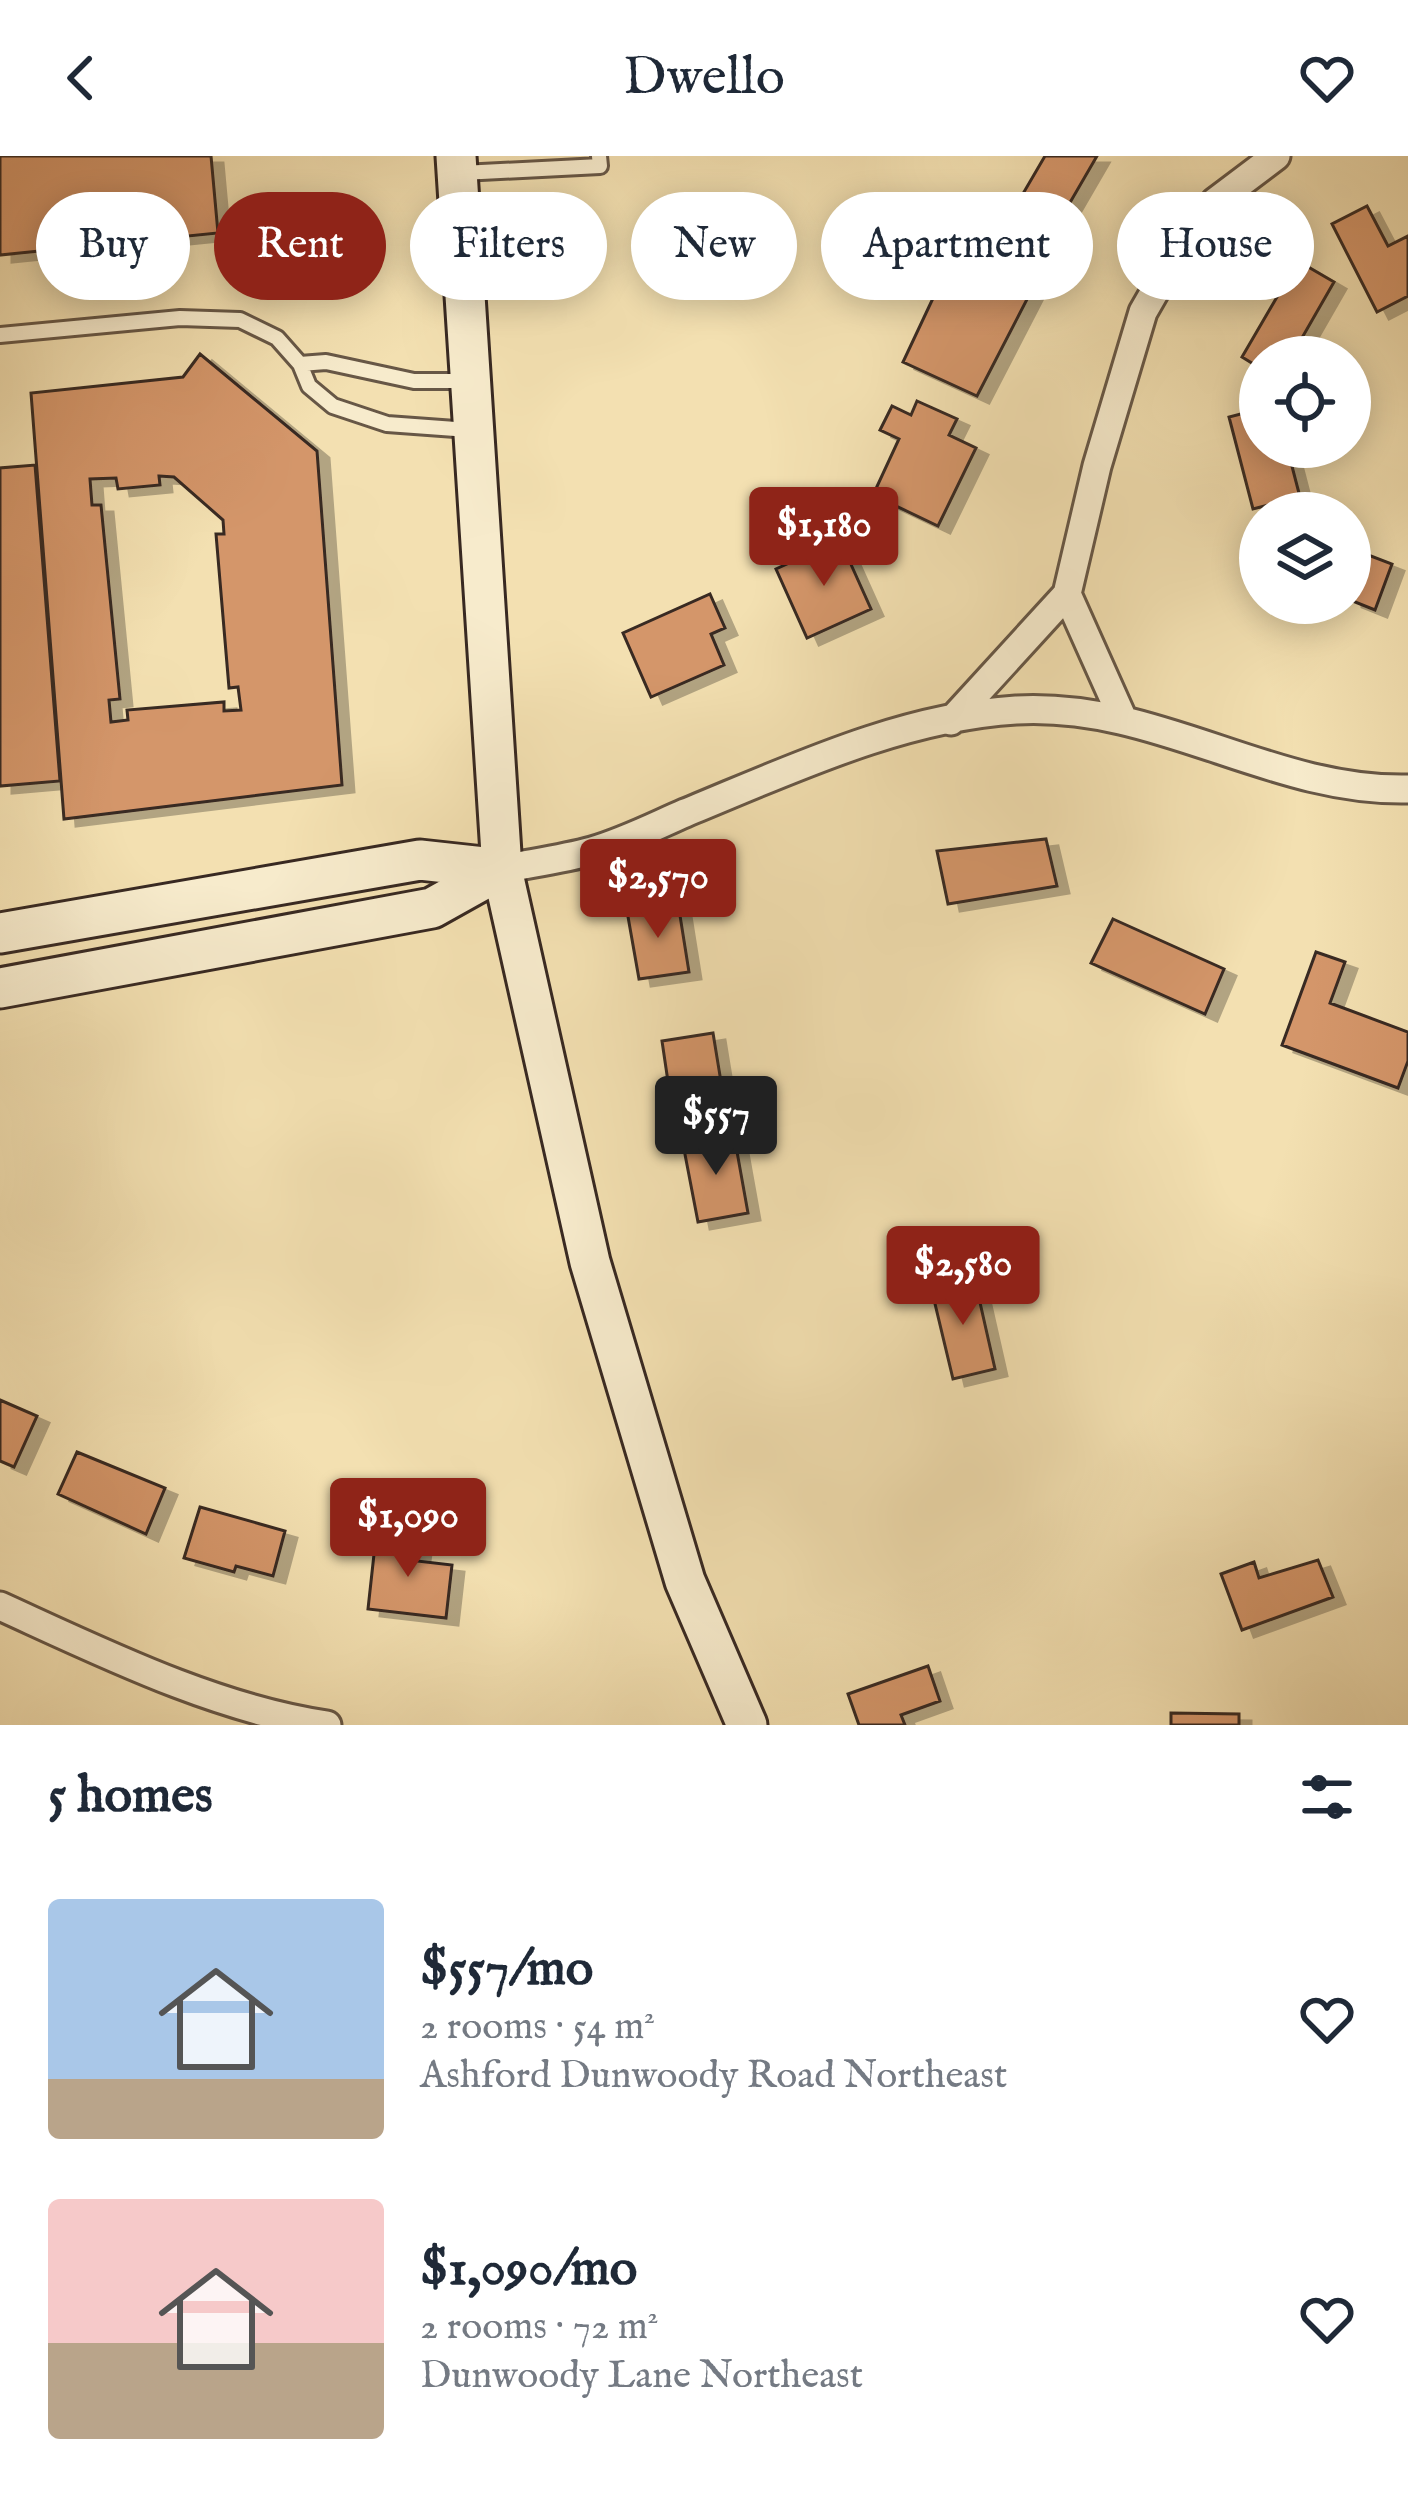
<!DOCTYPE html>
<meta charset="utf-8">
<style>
body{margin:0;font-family:"IM FELL English",serif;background:#f2f2f3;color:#1f2937;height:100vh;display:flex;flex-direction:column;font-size:45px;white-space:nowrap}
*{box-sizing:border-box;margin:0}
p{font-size:39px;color:#747a83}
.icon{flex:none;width:66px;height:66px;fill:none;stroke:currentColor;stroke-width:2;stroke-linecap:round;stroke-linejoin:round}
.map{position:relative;height:1569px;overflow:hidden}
.details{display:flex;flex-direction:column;background:#fff;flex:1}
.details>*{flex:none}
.top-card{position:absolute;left:36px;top:36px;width:1338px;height:108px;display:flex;gap:24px}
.fabs{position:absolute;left:1239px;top:180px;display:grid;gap:24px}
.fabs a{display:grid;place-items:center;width:132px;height:132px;border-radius:50%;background:#fff;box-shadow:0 6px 30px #0003;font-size:60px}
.price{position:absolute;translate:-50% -102px;padding:0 27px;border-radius:12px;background:#8f2418;color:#fff;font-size:39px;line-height:78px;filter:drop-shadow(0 3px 6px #0008)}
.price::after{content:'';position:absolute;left:50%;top:72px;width:36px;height:27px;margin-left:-18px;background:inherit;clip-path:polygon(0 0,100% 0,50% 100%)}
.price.current{background:#222;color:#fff}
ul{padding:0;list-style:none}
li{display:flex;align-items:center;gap:36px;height:300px;padding:0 48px}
li span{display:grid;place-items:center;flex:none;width:336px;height:240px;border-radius:12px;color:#555}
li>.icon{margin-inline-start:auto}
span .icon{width:144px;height:144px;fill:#fffc;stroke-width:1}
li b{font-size:51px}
h2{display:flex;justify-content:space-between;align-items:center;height:144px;padding:0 48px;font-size:51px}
.pill{padding:0 42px;border-radius:54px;background:#fff;box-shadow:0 6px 30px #0003;font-size:42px;line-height:108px}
.pill.current{background:#8f2418;color:#fff}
header{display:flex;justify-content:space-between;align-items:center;height:156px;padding:0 48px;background:#fff;font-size:54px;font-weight:600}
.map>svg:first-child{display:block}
.building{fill:#d4966b;stroke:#382922;stroke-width:3;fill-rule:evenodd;filter:url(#shadow)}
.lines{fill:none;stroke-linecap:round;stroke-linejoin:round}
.service-casing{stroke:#675746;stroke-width:20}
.minor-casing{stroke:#675746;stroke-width:33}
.secondary-casing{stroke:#382922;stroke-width:45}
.service{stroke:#f7ebcc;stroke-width:14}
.minor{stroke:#f7ebcc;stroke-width:27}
.secondary{stroke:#f7ebcc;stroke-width:39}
</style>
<header><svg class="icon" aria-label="back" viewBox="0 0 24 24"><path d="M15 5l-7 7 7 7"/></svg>Dwello<svg class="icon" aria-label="heart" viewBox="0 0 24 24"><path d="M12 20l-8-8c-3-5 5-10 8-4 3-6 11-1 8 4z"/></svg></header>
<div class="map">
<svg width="1408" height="1569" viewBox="0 0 1408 1569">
<defs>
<filter id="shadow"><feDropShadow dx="12" dy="7" stdDeviation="0" flood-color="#0004"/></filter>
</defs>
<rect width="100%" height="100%" fill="#f3e0b1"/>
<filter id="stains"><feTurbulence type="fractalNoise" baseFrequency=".00167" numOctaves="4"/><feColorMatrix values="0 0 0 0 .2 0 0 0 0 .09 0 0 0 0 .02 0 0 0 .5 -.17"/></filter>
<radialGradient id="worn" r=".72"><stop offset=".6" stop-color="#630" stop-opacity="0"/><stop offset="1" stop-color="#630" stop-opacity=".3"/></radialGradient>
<!-- building -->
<path class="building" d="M 0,0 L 211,0 L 218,77 L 0,99 Z
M 1045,0 L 1097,0 L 1039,100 L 1000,77 Z
M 1367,50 L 1388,90 L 1408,80 L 1408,140 L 1377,156 L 1332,68 Z
M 990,100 L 1038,122 L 977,240 L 903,206 L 950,106 L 981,120 Z
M 1298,105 L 1334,126 L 1291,201 L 1260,201 L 1260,212 L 1242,201 Z
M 200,198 L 317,295 L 342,629 L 64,663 L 31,237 L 183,221 ZM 159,320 L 174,321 L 223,364 L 224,378 L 216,378 L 229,532 L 238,531 L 241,554 L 224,555 L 224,546 L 127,554 L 128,564 L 111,566 L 109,544 L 120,543 L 101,349 L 92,349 L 90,323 L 116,322 L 118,333 L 160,329 Z
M 917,245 L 957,263 L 949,279 L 976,292 L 938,370 L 873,339 L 899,283 L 880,274 L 892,250 L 911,259 Z
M 1260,253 L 1260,291 L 1287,291 L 1300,341 L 1253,353 L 1229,261 Z
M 35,309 L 60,625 L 0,630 L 0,312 Z
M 840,384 L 871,453 L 807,482 L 776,413 Z
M 1350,392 L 1392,408 L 1375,454 L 1350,444 Z
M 710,438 L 725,472 L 711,478 L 724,509 L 651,541 L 623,477 Z
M 1046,683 L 1057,730 L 948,748 L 937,695 Z
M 678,747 L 689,816 L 639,823 L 627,755 Z
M 1113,763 L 1224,813 L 1205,858 L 1091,807 Z
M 1316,796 L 1345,806 L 1330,847 L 1408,876 L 1408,905 L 1398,932 L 1282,889 Z
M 713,877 L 723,938 L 671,946 L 662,885 Z
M 734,979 L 748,1057 L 698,1066 L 683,988 Z
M 974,1120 L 995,1213 L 953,1223 L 931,1131 Z
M 0,1244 L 37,1260 L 14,1311 L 0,1305 Z
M 77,1296 L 165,1332 L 146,1378 L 58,1338 Z
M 200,1351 L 285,1375 L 273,1420 L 236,1410 L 234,1416 L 184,1402 Z
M 376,1380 L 420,1384 L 417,1405 L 452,1409 L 446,1462 L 368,1453 Z
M 1318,1404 L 1333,1441 L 1242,1474 L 1221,1418 L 1254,1406 L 1259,1422 Z
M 928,1510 L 940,1545 L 901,1559 L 905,1569 L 859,1569 L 848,1538 Z
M 1171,1557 L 1239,1558 L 1239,1569 L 1171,1569 Z"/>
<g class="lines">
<defs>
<path id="service" d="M 462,17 L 600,10 L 599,0
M 0,179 L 180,162 L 240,164 L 277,182 L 300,208 L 309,230 L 333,250 L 387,268 L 469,274
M 300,208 L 326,206 L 414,225 L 467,225"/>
<path id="minor" d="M 1122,561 L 1067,438 L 1097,310 L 1143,156 L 1186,81 L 1215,46 L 1276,0
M 951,565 L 1067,438
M 502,713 C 532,707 563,703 592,695 C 624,686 655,670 685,657 C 790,614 901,561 1016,554 C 1158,546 1270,636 1408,633
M 0,1450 C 101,1496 216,1553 327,1569"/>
<path id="secondary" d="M 456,0 L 502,713 L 590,1106 L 685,1425 L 747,1569
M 0,777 L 420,704 L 502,713
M 0,832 L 432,752 L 502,713"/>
</defs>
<!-- service casing -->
<use href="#service" class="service-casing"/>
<!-- minor casing -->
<use href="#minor" class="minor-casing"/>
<!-- secondary casing -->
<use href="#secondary" class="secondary-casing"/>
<!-- service -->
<use href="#service" class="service"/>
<!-- minor -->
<use href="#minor" class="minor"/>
<!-- secondary -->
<use href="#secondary" class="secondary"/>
</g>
<rect width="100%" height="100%" filter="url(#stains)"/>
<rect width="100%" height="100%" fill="url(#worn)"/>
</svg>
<div class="fabs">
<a><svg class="icon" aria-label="locate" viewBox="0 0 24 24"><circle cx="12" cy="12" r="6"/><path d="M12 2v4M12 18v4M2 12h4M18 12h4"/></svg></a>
<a><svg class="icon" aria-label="layers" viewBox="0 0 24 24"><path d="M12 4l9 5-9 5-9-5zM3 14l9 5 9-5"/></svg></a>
</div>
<b class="price" style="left:824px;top:433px">$1,180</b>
<b class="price" style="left:658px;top:785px">$2,570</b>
<b class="price current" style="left:716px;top:1022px">$557</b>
<b class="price" style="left:963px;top:1172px">$2,580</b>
<b class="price" style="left:408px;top:1424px">$1,090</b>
<div class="top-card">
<a class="pill">Buy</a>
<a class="pill current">Rent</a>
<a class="pill">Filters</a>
<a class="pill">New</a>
<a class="pill">Apartment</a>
<a class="pill">House</a>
</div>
</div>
<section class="details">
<h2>5 homes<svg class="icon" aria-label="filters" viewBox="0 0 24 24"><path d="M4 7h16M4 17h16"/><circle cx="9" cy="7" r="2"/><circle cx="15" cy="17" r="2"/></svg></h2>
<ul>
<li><span style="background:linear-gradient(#a9c7e8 75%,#b9a48a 0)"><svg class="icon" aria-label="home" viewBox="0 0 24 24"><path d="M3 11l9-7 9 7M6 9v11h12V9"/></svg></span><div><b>$557/mo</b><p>2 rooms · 54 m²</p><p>Ashford Dunwoody Road Northeast</p></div><svg class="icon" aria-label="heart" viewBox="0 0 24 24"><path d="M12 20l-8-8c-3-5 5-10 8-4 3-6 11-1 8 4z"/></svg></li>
<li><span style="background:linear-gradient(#f6c9c9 60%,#b9a48a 0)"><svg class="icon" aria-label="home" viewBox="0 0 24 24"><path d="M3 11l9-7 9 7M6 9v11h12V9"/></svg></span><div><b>$1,090/mo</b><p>2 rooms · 72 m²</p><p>Dunwoody Lane Northeast</p></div><svg class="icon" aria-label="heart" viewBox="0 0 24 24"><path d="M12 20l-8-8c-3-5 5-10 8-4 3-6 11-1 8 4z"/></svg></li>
</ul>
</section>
